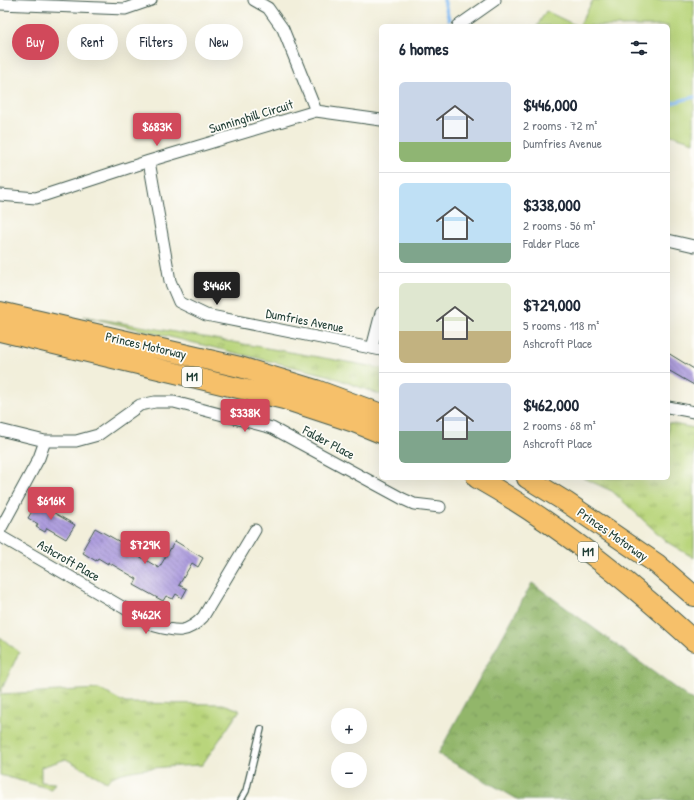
<!DOCTYPE html>
<meta charset="utf-8">
<style>
body{margin:0;font-family:"Patrick Hand",sans-serif;background:#f2f2f3;color:#1f2937;height:100vh;display:flex;flex-direction:column;font-size:15px;white-space:nowrap}
*{box-sizing:border-box;margin:0}
p{font-size:13px;color:#747a83}
.icon{flex:none;width:22px;height:22px;fill:none;stroke:currentColor;stroke-width:2;stroke-linecap:round;stroke-linejoin:round}
.map{position:relative;flex:1;overflow:hidden}
.drawer{position:absolute;left:379px;top:24px;width:291px;height:456px;display:flex;flex-direction:column;background:#fff;border-radius:6px;box-shadow:0 4px 16px #0002}
.drawer>*{flex:none}
.guide{position:absolute;left:12px;top:24px;width:307px;height:36px;display:flex;gap:8px}
.fabs{position:absolute;left:331px;top:708px;display:grid;gap:8px}
.fabs a{display:grid;place-items:center;width:36px;height:36px;border-radius:50%;background:#fff;box-shadow:0 4px 16px #0002;font-size:20px}
.price{position:absolute;translate:-50% -34px;padding:0 9px;border-radius:4px;background:#d1495b;color:#fff;font-size:13px;line-height:26px;filter:drop-shadow(0 1px 2px #0008)}
.price::after{content:'';position:absolute;left:50%;top:24px;width:12px;height:9px;margin-left:-6px;background:inherit;clip-path:polygon(0 0,100% 0,50% 100%)}
.price.on{background:#222;color:#fff}
ul{padding:0;list-style:none}
li{display:flex;align-items:center;gap:12px;height:100px;padding:0 20px}
li+li{border-top:1px solid #e0e1e3}
li span{display:grid;place-items:center;flex:none;width:112px;height:80px;border-radius:6px;color:#555}
li>.icon{margin-inline-start:auto}
span .icon{width:48px;height:48px;fill:#fffc;stroke-width:1}
li b{font-size:17px}
h2{display:flex;justify-content:space-between;align-items:center;height:48px;padding:0 20px;font-size:17px}
.chip{padding:0 14px;border-radius:18px;background:#fff;box-shadow:0 4px 16px #0002;font-size:14px;line-height:36px}
.chip.on{background:#d1495b;color:#fff}
.map>svg:first-child{display:block}
.grass{fill:url(#grass-tufts);stroke:#6c8958}
.forest{fill:url(#forest-crowns);stroke:#587a50}
.green{fill:#b9d57b;stroke:#6c8958}
.lines{fill:none;stroke-linecap:round;stroke-linejoin:round}
.stream{stroke:#83bcf4;stroke-width:3.5}
.building{fill:url(#building-back-hatch)}
.service-casing{stroke:#3f584d;stroke-width:8}
.minor-casing{stroke:#3f584d;stroke-width:13}
.motorway-casing{stroke:#3f584d;stroke-width:22}
.service{stroke:#fff;stroke-width:5.5}
.minor{stroke:#fff;stroke-width:11}
.motorway{stroke:#f6c06b;stroke-width:20}
.labels{text-anchor:middle;stroke-width:3.5;stroke-linejoin:round;paint-order:stroke}
.shield{fill:#fdfcf7;stroke:#62766e;stroke-width:1}
.shield-label{font-size:12px;font-weight:bold;fill:#1f3d34}
.street-label{font-size:13px;fill:#1f3d34;stroke:#fdfcf7}
</style>
<div class="map">
<svg width="694" height="800" viewBox="0 0 694 800">
<defs>
<pattern id="grass-tufts" width="24" height="20" patternUnits="userSpaceOnUse"><rect width="24" height="20" fill="#b9d57b"/><path d="M3 7l-1-3M5 7V3M7 7l1-3M15 17l-1-3M17 17v-4M19 17l1-3" fill="none" stroke="#96ae66"/></pattern>
<pattern id="forest-crowns" width="20" height="18" patternUnits="userSpaceOnUse"><rect width="20" height="18" fill="#92b66b"/><path d="M2 6a3 3 0 1 1 6 0M12 15a3 3 0 1 1 6 0" fill="none" stroke="#779559"/></pattern>
<pattern id="building-back-hatch" width="6" height="6" patternUnits="userSpaceOnUse"><rect width="6" height="6" fill="#ad9dde"/><path d="M-1 5l2 2M0 0l6 6M5-1l2 2" fill="none" stroke="#8c81b5"/></pattern>
</defs>
<rect width="100%" height="100%" fill="#fdfcf7"/>
<filter id="ink" filterUnits="userSpaceOnUse"><feTurbulence type="fractalNoise" baseFrequency=".025" numOctaves="2"/><feDisplacementMap in="SourceGraphic" scale="8" xChannelSelector="R" yChannelSelector="G"/><feConvolveMatrix kernelMatrix="1 2 1 2 8 2 1 2 1" color-interpolation-filters="sRGB"/></filter>
<filter id="wash" filterUnits="userSpaceOnUse"><feTurbulence type="fractalNoise" baseFrequency=".012" numOctaves="4" result="noise"/><feDisplacementMap in="SourceGraphic" scale="16" xChannelSelector="R" yChannelSelector="G"/><feGaussianBlur stdDeviation="0.9" result="paint"/><feColorMatrix in="noise" values="0 0 0 0 0 0 0 0 0 0 0 0 0 0 0 0 0 1.4 0 .05"/><feComposite in="paint" operator="in"/></filter>
<g filter="url(#wash)">
<rect width="100%" height="100%" fill="#f2efdb"/>
<!-- grass -->
<path class="grass" d="M 83,316 L 381,368 L 381,395 L 327,375 Z
M 668,423 L 694,428 L 694,558 L 667,542 L 612,491 L 583,478 L 668,478 Z
M 99,689 L 125,703 L 223,704 L 240,710 L 202,765 C 185,766 113,767 107,782 L 66,759 L 41,767 L 41,782 L 55,783 L 51,789 L 0,775 L 0,694 Z"/>
<!-- forest -->
<path class="forest" d="M 532,583 L 694,702 L 694,800 L 519,800 L 438,754 Z"/>
<!-- green -->
<path class="green" d="M 593,0 L 694,0 L 694,142 L 668,134 L 668,26 L 579,26 Z
M 546,11 L 577,26 L 537,26 Z
M 0,637 L 19,652 L 0,693 Z"/>
<g class="lines">
<!-- stream -->
<path class="stream" d="M 444,0 L 449,20
M 668,104 L 694,97"/>
</g>
<g id="blocks">
<!-- building -->
<path class="building" d="M 668,353 L 694,369 L 694,385 L 668,370 Z
M 37,503 L 75,525 L 66,539 L 47,528 L 45,532 L 36,527 L 38,524 L 28,518 Z
M 95,528 L 131,548 L 129,550 L 159,568 L 175,541 L 203,558 L 198,567 L 192,563 L 179,585 L 187,589 L 182,598 L 176,594 L 173,599 L 166,596 L 163,601 L 134,585 L 137,579 L 108,562 L 108,564 L 98,558 L 96,561 L 83,553 L 85,550 L 83,549 Z"/>
</g>
</g>
<g filter="url(#ink)">
<use href="#blocks" fill-opacity="0" stroke="#3f584d" stroke-width="1"/>
<g class="lines">
<defs>
<path id="service" d="M 241,800 L 246,791 L 261,729"/>
<path id="minor" d="M 254,0 L 268,8 L 283,29 L 316,111
M 0,4 L 125,9 L 151,0
M 458,26 L 495,0
M 149,161 L 170,281 L 179,302 L 206,315 L 381,350
M 0,195 L 36,198 L 149,161 L 316,111 L 381,120
M 668,240 L 694,246
M 372,348 L 381,313
M 668,407 L 694,412
M 0,430 L 45,441 L 76,441 L 98,435 L 140,405 L 155,402 L 174,402 L 272,428 L 403,499 L 414,504 L 440,507
M 0,530 L 39,458 L 45,441
M 0,536 L 155,626 C 177,632 187,634 203,617 L 255,530"/>
<path id="motorway" d="M 0,312 L 240,367 L 316,390 L 381,414
M 0,331 L 284,399 L 354,422 L 381,433
M 477,478 C 557,523 627,580 694,641
M 527,478 L 566,502 L 657,564 L 694,596"/>
</defs>
<!-- service casing -->
<use href="#service" class="service-casing"/>
<!-- minor casing -->
<use href="#minor" class="minor-casing"/>
<!-- motorway casing -->
<use href="#motorway" class="motorway-casing"/>
<!-- service -->
<use href="#service" class="service"/>
<!-- minor -->
<use href="#minor" class="minor"/>
<!-- motorway -->
<use href="#motorway" class="motorway"/>
</g>
</g>
<g class="labels">
<!-- shield labels -->
<g class="shield">
<rect x="182" y="367" width="20" height="20" rx="3"/>
<rect x="578" y="542" width="20" height="20" rx="3"/>
</g>
<g class="shield-label">
<text x="192" y="381">M1</text>
<text x="588" y="556">M1</text>
</g>
<!-- street labels -->
<g class="street-label">
<text transform="translate(251 116) rotate(-17)" y="5">Sunninghill Circuit</text>
<text transform="translate(305 320) rotate(11)" y="5">Dumfries Avenue</text>
<text transform="translate(146 345) rotate(13)" y="5">Princes Motorway</text>
<text transform="translate(329 442) rotate(28)" y="5">Falder Place</text>
<text transform="translate(613 534) rotate(35)" y="5">Princes Motorway</text>
<text transform="translate(69 560) rotate(30)" y="5">Ashcroft Place</text>
</g>
</g>
</svg>
<div class="fabs">
<a>+</a>
<a>−</a>
</div>
<b class="price" style="left:157px;top:147px">$683K</b>
<b class="price on" style="left:217px;top:306px">$446K</b>
<b class="price" style="left:245px;top:433px">$338K</b>
<b class="price" style="left:51px;top:521px">$616K</b>
<b class="price" style="left:145px;top:565px">$729K</b>
<b class="price" style="left:146px;top:635px">$462K</b>
<div class="guide">
<a class="chip on">Buy</a>
<a class="chip">Rent</a>
<a class="chip">Filters</a>
<a class="chip">New</a>
</div>
<section class="drawer">
<h2>6 homes<svg class="icon" aria-label="filters" viewBox="0 0 24 24"><path d="M4 7h16M4 17h16"/><circle cx="9" cy="7" r="2"/><circle cx="15" cy="17" r="2"/></svg></h2>
<ul>
<li><span style="background:linear-gradient(#c9d6e8 75%,#8fb573 0)"><svg class="icon" aria-label="home" viewBox="0 0 24 24"><path d="M3 11l9-7 9 7M6 9v11h12V9"/></svg></span><div><b>$446,000</b><p>2 rooms · 72 m²</p><p>Dumfries Avenue</p></div></li>
<li><span style="background:linear-gradient(#bfe0f5 75%,#7fa58c 0)"><svg class="icon" aria-label="home" viewBox="0 0 24 24"><path d="M3 11l9-7 9 7M6 9v11h12V9"/></svg></span><div><b>$338,000</b><p>2 rooms · 56 m²</p><p>Falder Place</p></div></li>
<li><span style="background:linear-gradient(#dfe7d0 60%,#c2b280 0)"><svg class="icon" aria-label="home" viewBox="0 0 24 24"><path d="M3 11l9-7 9 7M6 9v11h12V9"/></svg></span><div><b>$729,000</b><p>5 rooms · 118 m²</p><p>Ashcroft Place</p></div></li>
<li><span style="background:linear-gradient(#c9d6e8 60%,#7fa58c 0)"><svg class="icon" aria-label="home" viewBox="0 0 24 24"><path d="M3 11l9-7 9 7M6 9v11h12V9"/></svg></span><div><b>$462,000</b><p>2 rooms · 68 m²</p><p>Ashcroft Place</p></div></li>
</ul>
</section>
</div>
